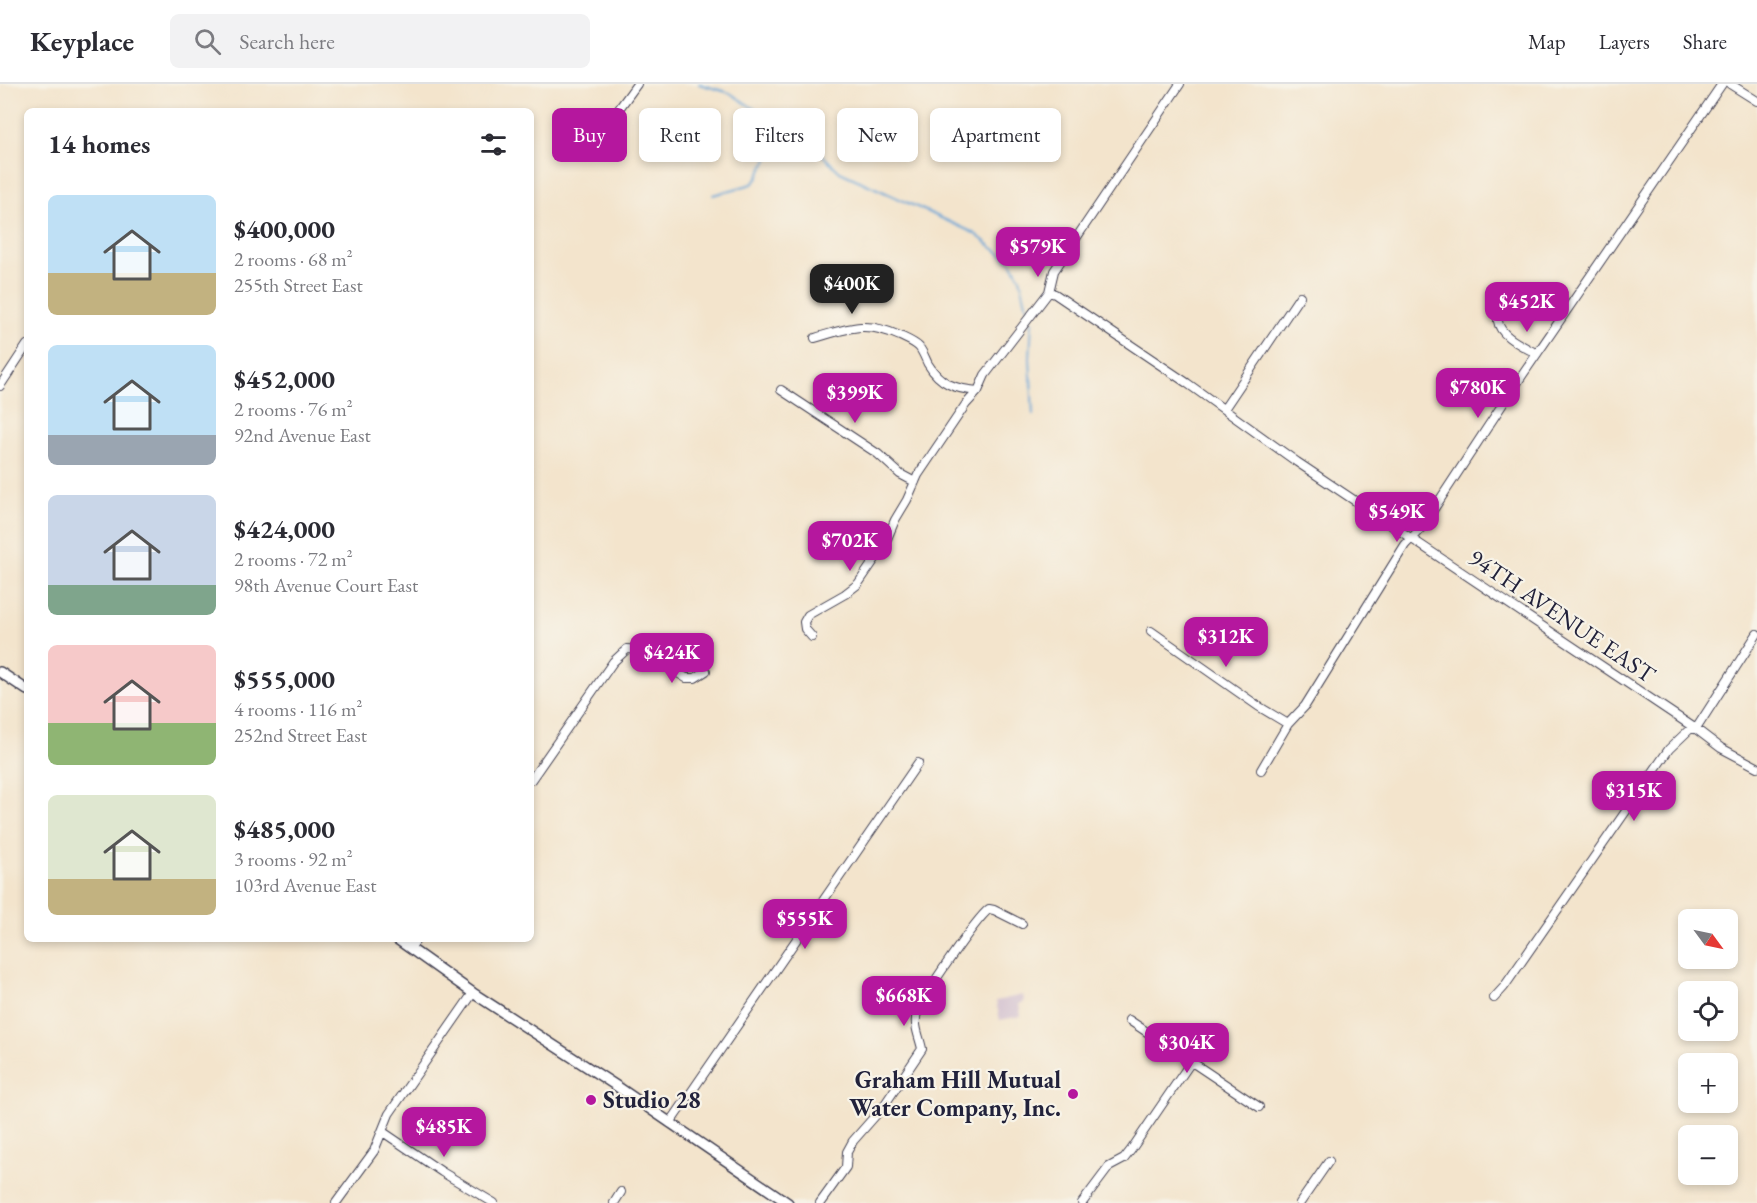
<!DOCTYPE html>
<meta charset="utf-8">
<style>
body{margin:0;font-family:"EB Garamond",serif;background:#f2f2f3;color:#2b2b33;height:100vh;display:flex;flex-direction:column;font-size:22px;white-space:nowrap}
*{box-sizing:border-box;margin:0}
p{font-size:20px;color:#7c7c81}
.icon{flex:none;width:33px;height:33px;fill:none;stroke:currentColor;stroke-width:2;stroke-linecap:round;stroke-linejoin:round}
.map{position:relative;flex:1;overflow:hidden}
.details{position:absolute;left:24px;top:24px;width:510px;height:834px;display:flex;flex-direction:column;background:#fff;border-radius:9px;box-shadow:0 3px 9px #0003}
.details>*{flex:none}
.guide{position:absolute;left:552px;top:24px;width:570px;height:54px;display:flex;gap:12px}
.needle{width:39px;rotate:123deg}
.controls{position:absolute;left:1678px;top:825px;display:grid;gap:12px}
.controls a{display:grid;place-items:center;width:60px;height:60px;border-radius:9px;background:#fff;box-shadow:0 3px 9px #0003;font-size:30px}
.price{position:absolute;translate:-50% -51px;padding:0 14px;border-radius:12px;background:#b5179e;color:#fff;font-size:20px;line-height:39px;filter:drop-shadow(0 2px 3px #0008)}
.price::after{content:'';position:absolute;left:50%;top:36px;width:18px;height:14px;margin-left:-9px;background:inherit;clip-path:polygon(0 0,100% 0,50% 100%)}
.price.on{background:#222;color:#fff}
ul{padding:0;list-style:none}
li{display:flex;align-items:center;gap:18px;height:150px;padding:0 24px}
li span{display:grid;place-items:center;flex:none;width:168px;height:120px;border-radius:9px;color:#555}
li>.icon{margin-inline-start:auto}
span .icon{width:72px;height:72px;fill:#fffc;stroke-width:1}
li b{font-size:26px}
h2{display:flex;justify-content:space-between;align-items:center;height:72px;padding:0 24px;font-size:26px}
.chip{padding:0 21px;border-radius:9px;background:#fff;box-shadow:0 3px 9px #0003;font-size:21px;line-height:54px}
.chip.on{background:#b5179e;color:#fff}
header{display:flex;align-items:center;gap:36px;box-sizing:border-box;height:84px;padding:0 30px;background:#fff;border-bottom:2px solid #e1e1e2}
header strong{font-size:28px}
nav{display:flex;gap:33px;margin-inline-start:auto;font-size:21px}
.search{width:420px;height:54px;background:#f2f2f3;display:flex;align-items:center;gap:15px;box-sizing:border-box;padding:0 21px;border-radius:9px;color:#7c7c81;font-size:22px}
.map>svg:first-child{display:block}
.industrial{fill:#d0bdce}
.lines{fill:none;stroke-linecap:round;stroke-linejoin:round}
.stream{stroke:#64a3d6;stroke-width:2}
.minor-casing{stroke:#413f51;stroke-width:10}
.major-casing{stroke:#413f51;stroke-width:12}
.minor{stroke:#fff;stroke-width:8}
.major{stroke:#fff;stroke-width:9}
.poi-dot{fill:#b5179e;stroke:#f7f3e8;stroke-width:2}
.labels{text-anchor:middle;stroke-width:4.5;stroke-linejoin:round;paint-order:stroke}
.street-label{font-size:24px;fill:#22223b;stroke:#f7f3e8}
.poi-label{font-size:24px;font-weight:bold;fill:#22223b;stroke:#f7f3e8;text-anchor:end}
</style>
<header>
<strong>Keyplace</strong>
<div class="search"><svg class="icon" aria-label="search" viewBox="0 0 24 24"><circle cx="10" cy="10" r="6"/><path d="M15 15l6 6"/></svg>Search here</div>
<nav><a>Map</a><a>Layers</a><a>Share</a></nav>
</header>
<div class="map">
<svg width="1757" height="1119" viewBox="0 0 1757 1119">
<rect width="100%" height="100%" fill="#f7f3e8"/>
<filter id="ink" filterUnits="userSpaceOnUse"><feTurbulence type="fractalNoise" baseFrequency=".0167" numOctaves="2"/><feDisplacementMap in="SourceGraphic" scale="12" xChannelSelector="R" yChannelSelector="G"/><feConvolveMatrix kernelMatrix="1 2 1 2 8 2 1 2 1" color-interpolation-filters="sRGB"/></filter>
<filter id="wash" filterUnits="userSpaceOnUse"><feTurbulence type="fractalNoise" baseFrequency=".008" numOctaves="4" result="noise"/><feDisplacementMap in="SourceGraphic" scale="24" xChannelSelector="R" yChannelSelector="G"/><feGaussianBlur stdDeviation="1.35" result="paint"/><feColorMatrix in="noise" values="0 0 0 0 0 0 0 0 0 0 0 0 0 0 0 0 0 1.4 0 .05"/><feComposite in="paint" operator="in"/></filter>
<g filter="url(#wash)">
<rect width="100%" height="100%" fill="#f3e4cc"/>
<!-- industrial -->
<path class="industrial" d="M 1023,911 L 1024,918 L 1019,920 L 1021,932 L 1000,936 L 996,917 Z"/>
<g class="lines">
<!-- stream -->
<path class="stream" d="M 699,0 L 730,9 L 816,65 L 840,88 L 974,149 L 1011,178 L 1020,194 L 1028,228
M 775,38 L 780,51 L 777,58
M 713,111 L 752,100 L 757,95 L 774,62
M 1032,237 L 1030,274 L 1033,331"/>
</g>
</g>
<g filter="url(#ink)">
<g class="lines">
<defs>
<path id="minor" d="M 1730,0 L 1757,17
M 584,73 L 637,0
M 1049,208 L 1055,210 L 1187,299 L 1297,378 L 1696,645 L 1721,664 L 1757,683
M 1498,237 C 1500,253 1524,262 1537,270
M 815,254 C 849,244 865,236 900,252 C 906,255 914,258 919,263 C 923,268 925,274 928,280 C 940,300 955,305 978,307
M 0,302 L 27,261
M 781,306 L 878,370 L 900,390 L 915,398
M 1224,325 L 1300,212
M 1151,547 L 1258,622 L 1288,640
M 812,553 L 805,545 L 804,538 L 808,531 L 845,510 L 858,500 L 884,462 L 895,436 L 907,416 L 918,391 L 966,320 L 978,307 L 985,291 L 1049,208 L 1054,187 L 1180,0
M 1261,686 L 1288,640 L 1305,622 L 1405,461 L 1422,443 L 1506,315 L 1722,0
M 531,696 L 613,578 L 627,565 L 640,566 L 686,594 L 695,594 L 706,587
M 410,864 L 417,855
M 1494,914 L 1504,903 L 1669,665 L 1690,645 L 1696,645 L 1757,550
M 1129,936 L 1259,1023
M 670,1039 L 918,679
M 383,1048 L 442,1088 L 494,1119
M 336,1119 L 374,1067 L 389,1030 L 473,909
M 614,1119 L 621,1108
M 820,1119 L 846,1083 L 847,1068 L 853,1057 L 883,1023 L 922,965 C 920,954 913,941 917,929 C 921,914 977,834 989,825 L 994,826 L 1022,840
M 1082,1119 L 1109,1083 L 1124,1075 L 1131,1066 L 1191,978
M 1300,1119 L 1329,1077"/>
<path id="major" d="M 0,588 L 27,606
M 397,855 L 473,909 L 618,1003 L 788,1119"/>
</defs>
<!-- minor casing -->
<use href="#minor" class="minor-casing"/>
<!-- major casing -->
<use href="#major" class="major-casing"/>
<!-- minor -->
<use href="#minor" class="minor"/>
<!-- major -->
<use href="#major" class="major"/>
</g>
</g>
<!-- markers -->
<g class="poi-dot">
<circle cx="1073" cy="1010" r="6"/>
<circle cx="591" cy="1016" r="6"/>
</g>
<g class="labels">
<!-- street labels -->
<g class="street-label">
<text transform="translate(1562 532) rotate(34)" y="8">94TH AVENUE EAST</text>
</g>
<!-- poi labels -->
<g class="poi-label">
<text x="1061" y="1004">Graham Hill Mutual<tspan x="1061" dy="28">Water Company, Inc.</tspan></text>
<text x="603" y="1024" text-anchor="start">Studio 28</text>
</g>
</g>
</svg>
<div class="controls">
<a><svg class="needle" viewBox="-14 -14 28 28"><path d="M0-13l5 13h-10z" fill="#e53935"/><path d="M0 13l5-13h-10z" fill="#7c7c81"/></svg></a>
<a><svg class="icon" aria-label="locate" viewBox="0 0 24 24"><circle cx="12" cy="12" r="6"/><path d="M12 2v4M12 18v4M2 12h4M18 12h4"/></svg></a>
<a>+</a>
<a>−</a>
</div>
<b class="price" style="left:1038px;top:194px">$579K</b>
<b class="price on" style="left:852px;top:231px">$400K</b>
<b class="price" style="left:1527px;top:249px">$452K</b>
<b class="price" style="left:1478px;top:335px">$780K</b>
<b class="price" style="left:855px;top:340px">$399K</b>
<b class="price" style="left:1397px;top:459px">$549K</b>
<b class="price" style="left:850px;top:488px">$702K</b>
<b class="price" style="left:1226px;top:584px">$312K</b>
<b class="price" style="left:672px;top:600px">$424K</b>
<b class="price" style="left:1634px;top:738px">$315K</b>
<b class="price" style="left:805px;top:866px">$555K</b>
<b class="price" style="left:904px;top:943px">$668K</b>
<b class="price" style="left:1187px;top:990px">$304K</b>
<b class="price" style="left:444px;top:1074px">$485K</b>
<div class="guide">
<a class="chip on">Buy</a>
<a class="chip">Rent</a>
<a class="chip">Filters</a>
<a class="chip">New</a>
<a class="chip">Apartment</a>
</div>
<section class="details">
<h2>14 homes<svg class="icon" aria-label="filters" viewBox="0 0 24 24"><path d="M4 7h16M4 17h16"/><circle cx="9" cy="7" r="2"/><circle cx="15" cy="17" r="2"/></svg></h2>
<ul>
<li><span style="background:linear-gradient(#bfe0f5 65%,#c2b280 0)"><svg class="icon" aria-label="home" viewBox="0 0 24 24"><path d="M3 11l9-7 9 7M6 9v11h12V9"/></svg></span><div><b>$400,000</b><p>2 rooms · 68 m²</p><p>255th Street East</p></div></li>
<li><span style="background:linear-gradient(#bfe0f5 75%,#9aa5b1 0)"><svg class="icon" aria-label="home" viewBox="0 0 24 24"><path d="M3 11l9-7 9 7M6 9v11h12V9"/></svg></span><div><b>$452,000</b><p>2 rooms · 76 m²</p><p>92nd Avenue East</p></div></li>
<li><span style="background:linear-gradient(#c9d6e8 75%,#7fa58c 0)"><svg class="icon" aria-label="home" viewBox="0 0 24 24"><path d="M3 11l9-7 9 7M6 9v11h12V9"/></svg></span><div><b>$424,000</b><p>2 rooms · 72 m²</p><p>98th Avenue Court East</p></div></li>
<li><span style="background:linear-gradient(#f6c9c9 65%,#8fb573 0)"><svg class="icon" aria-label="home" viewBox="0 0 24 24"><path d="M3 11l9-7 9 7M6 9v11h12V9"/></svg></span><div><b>$555,000</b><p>4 rooms · 116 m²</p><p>252nd Street East</p></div></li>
<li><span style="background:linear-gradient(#dfe7d0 70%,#c2b280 0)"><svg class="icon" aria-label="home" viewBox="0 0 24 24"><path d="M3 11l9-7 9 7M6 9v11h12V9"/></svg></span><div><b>$485,000</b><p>3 rooms · 92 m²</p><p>103rd Avenue East</p></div></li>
</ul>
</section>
</div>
